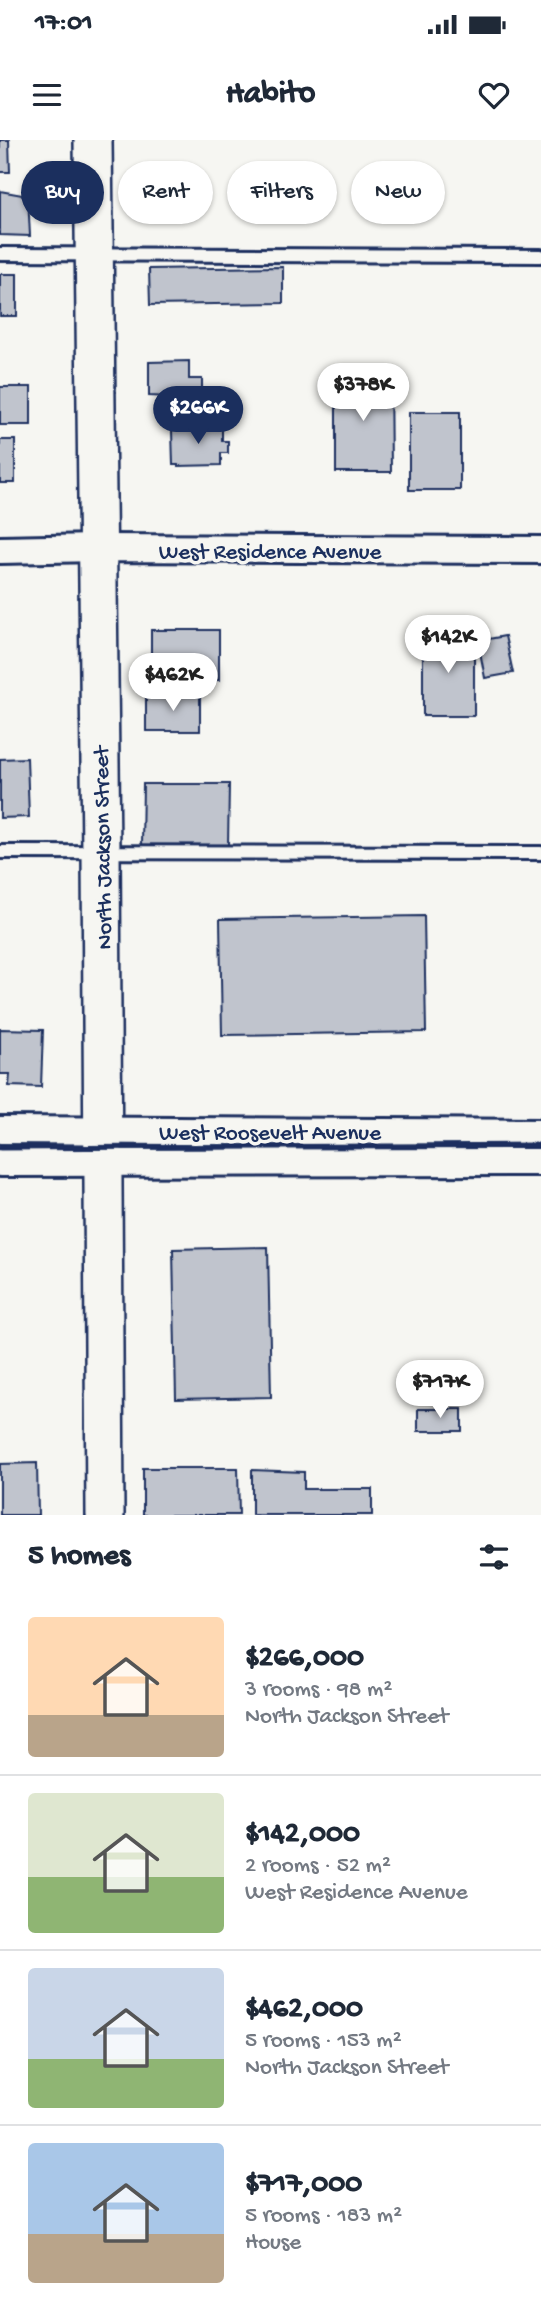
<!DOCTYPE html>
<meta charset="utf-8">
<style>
body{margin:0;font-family:"Gochi Hand",sans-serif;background:#f6f6f7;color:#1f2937;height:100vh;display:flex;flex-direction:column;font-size:26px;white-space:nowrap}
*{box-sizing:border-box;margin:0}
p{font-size:23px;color:#747a83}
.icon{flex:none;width:38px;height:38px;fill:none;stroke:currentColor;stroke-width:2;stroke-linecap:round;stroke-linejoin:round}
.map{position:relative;height:1375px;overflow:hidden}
.details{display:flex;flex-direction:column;background:#fff;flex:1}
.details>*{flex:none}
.banner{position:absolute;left:21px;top:21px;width:500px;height:63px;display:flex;gap:14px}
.price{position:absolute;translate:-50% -60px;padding:0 16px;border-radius:24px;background:#fff;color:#222;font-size:23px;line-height:46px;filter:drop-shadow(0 2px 4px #0008)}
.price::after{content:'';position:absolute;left:50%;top:42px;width:21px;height:16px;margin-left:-10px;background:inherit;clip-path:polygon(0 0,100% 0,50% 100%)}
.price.current{background:#1b2f5e;color:#fff}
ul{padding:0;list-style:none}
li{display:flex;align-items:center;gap:21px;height:175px;padding:0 28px}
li+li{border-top:2px solid #e0e1e3}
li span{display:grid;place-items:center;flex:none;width:196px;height:140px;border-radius:7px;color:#555}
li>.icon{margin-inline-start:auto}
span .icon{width:84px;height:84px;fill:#fffc;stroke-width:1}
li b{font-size:30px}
h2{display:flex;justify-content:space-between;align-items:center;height:84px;padding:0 28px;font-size:30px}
.tag{padding:0 24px;border-radius:32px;background:#fff;box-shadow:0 2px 5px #0004;font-size:24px;line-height:63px}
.tag.current{background:#1b2f5e;color:#fff}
.status{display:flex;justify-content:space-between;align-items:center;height:49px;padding:0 35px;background:#fff;direction:ltr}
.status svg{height:19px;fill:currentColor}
header{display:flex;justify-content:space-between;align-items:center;height:91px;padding:0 28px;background:#fff;font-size:32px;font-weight:800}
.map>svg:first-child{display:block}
.building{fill:#c0c4cd;stroke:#1b2f5e;stroke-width:2}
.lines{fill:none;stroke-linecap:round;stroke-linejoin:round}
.lane-casing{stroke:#1b2f5e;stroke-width:18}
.street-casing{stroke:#1b2f5e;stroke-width:32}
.secondary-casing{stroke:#1b2f5e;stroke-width:42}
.lane{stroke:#f6f6f2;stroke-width:12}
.street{stroke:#f6f6f2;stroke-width:26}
.secondary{stroke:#f6f6f2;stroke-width:37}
.rail{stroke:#1b2f5e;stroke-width:5}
.labels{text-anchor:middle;stroke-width:7;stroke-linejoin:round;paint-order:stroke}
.street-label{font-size:23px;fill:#1b2f5e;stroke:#f6f6f2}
</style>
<div class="status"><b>17:01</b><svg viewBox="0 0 49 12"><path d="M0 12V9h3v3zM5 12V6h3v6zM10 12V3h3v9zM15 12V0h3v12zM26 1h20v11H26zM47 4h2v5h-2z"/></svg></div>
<header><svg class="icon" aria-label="menu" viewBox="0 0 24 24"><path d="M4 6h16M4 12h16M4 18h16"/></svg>Habito<svg class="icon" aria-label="heart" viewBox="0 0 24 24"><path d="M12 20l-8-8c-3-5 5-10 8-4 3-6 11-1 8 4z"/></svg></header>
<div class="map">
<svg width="541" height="1375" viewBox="0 0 541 1375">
<rect width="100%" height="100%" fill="#f6f6f2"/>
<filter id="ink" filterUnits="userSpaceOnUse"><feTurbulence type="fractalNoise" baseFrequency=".0143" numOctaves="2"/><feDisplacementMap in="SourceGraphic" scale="14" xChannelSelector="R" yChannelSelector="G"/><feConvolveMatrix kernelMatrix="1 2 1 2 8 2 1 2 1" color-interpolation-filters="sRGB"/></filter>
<g filter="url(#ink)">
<!-- building -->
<path class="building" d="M 0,0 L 9,0 L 10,32 L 0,32 Z
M 0,51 L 28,56 L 30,96 L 0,95 Z
M 283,127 L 283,163 L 150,165 L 149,129 Z
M 0,134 L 17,134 L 17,176 L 0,176 Z
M 189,221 L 189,239 L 202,239 L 202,255 L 192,255 L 192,258 L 149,256 L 149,222 Z
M 336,233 L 390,233 L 391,332 L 336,332 Z
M 0,247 L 31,247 L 31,285 L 0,285 Z
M 409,272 L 460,272 L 460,350 L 409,350 Z
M 222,287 L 222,301 L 228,301 L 228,313 L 221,313 L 221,325 L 178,326 L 178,325 L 173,325 L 172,290 L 177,290 L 177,288 Z
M 0,300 L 15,300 L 15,343 L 0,343 Z
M 151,490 L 219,490 L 219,540 L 151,540 Z
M 423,493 L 474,493 L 474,576 L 423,576 Z
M 505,496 L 513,533 L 485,538 L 478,501 Z
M 146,556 L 200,556 L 200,591 L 146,591 Z
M 27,618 L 29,677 L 0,678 L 0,619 Z
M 143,644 L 229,644 L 228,706 L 142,706 Z
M 424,776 L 426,892 L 222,895 L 220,779 Z
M 0,889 L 43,890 L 41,947 L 9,946 L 10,934 L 0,934 Z
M 268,1107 L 271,1257 L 176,1259 L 173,1109 Z
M 418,1269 L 462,1269 L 462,1291 L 418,1291 Z
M 37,1323 L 38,1375 L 0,1375 L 0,1324 Z
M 143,1328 L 238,1328 L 239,1375 L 143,1375 Z
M 252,1330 L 304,1332 L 304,1349 L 372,1349 L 372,1375 L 252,1375 Z"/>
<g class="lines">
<defs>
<path id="lane" d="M 0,114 L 541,116
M 0,712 L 541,713"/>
<path id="street" d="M 0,410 L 97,408 L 541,410
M 0,990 L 541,993
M 0,1023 L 541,1022"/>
<path id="secondary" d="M 93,0 L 101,712 L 105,1375"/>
</defs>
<!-- lane casing -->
<use href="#lane" class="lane-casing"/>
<!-- street casing -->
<use href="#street" class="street-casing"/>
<!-- secondary casing -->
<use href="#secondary" class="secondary-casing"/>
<!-- lane -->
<use href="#lane" class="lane"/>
<!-- street -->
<use href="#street" class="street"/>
<!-- secondary -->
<use href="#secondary" class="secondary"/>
<!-- rail -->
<path class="rail" d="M 0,1008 L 541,1005"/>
</g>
</g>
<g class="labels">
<!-- street labels -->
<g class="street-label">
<text x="270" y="418">West Residence Avenue</text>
<text transform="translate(101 708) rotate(-91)" y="8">North Jackson Street</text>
<text x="270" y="999">West Roosevelt Avenue</text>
</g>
</g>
</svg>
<b class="price" style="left:363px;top:283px">$378K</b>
<b class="price current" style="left:198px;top:306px">$266K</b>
<b class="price" style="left:448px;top:535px">$142K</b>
<b class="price" style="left:173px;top:573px">$462K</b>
<b class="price" style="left:440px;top:1280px">$717K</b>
<div class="banner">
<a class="tag current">Buy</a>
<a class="tag">Rent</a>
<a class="tag">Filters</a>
<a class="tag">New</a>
</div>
</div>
<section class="details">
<h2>5 homes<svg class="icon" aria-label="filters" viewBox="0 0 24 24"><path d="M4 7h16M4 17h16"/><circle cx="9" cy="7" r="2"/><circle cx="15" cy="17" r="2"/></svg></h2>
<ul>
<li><span style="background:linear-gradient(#ffd9b3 70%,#b9a48a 0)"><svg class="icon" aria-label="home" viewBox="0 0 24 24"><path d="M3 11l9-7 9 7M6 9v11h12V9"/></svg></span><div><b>$266,000</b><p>3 rooms · 98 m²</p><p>North Jackson Street</p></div></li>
<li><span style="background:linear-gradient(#dfe7d0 60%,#8fb573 0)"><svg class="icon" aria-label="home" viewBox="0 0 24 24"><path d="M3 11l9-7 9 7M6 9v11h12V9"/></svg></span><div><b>$142,000</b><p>2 rooms · 52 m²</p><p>West Residence Avenue</p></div></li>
<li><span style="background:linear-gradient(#c9d6e8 65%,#8fb573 0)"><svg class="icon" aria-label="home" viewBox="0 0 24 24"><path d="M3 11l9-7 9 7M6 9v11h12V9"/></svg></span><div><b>$462,000</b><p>5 rooms · 153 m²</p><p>North Jackson Street</p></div></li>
<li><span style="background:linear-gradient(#a9c7e8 65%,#b9a48a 0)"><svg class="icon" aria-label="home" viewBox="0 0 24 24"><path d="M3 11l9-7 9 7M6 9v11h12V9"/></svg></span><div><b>$717,000</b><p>5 rooms · 183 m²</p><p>House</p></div></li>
</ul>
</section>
